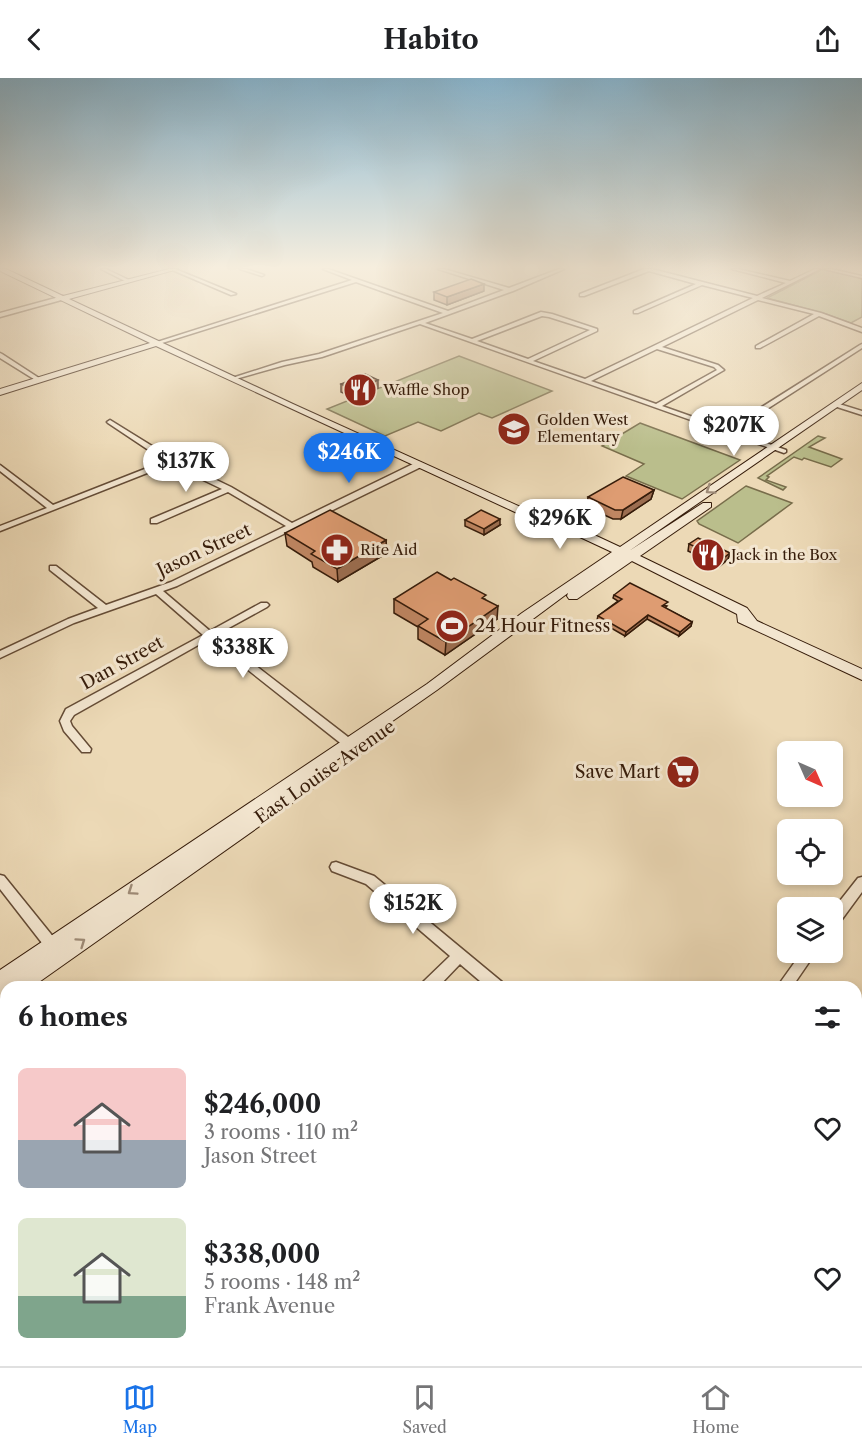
<!DOCTYPE html>
<meta charset="utf-8">
<style>
body{margin:0;font-family:"Libre Caslon Text",serif;background:#f2f2f2;color:#202124;height:100vh;display:flex;flex-direction:column;font-size:22px;white-space:nowrap}
*{box-sizing:border-box;margin:0}
p{font-size:20px;color:#757577}
.icon{flex:none;width:33px;height:33px;fill:none;stroke:currentColor;stroke-width:2;stroke-linecap:round;stroke-linejoin:round}
.map{position:relative;flex:1;overflow:hidden}
.side{position:absolute;left:0px;top:903px;width:862px;height:386px;display:flex;flex-direction:column;background:#fff;border-radius:18px 18px 0 0;box-shadow:0 3px 9px #0003}
.side>*{flex:none}
.needle{width:39px;rotate:135deg}
.fabs{position:absolute;left:777px;top:663px;display:grid;gap:12px}
.fabs a{display:grid;place-items:center;width:66px;height:66px;border-radius:9px;background:#fff;box-shadow:0 3px 9px #0003;font-size:30px}
.price{position:absolute;translate:-50% -51px;padding:0 14px;border-radius:21px;background:#fff;color:#222;font-size:20px;line-height:39px;filter:drop-shadow(0 2px 3px #0008)}
.price::after{content:'';position:absolute;left:50%;top:36px;width:18px;height:14px;margin-left:-9px;background:inherit;clip-path:polygon(0 0,100% 0,50% 100%)}
.price.selected{background:#1a73e8;color:#fff}
ul{padding:0;list-style:none}
li{display:flex;align-items:center;gap:18px;height:150px;padding:0 18px}
li span{display:grid;place-items:center;flex:none;width:168px;height:120px;border-radius:9px;color:#555}
li>.icon{margin-inline-start:auto}
span .icon{width:72px;height:72px;fill:#fffc;stroke-width:1}
li b{font-size:26px}
h2{display:flex;justify-content:space-between;align-items:center;height:72px;padding:0 18px;font-size:26px}
header{display:flex;justify-content:space-between;align-items:center;height:78px;padding:0 18px;background:#fff;font-size:27px;font-weight:800}
.menu{display:flex;justify-content:space-around;align-items:center;height:84px;border-top:2px solid #e0e0e0;background:#fff;font-size:16px;color:#757577}
.menu a{display:grid;justify-items:center;gap:3px}
.menu .selected{color:#1a73e8}
.map>svg:first-child{display:block}
.green{fill:#babe8c;stroke:#786d4b;stroke-width:1.5}
.lines{fill:none;stroke-linecap:round;stroke-linejoin:round}
.street-casing{stroke:#644b35;stroke-width:3}
.secondary-casing{stroke:#361c0a;stroke-width:2}
.street{fill:#f3e6d0;fill-rule:evenodd}
.secondary{fill:#f3e6d0;fill-rule:evenodd}
.wall{fill:#bf8662;stroke:#361c0a;stroke-width:1.5}
.shaded-wall{fill:#9b6d50;stroke:#361c0a;stroke-width:1.5}
.building{fill:#de9c72;stroke:#361c0a;stroke-width:1.5}
.oneway{stroke:#9e8b77}
.labels{text-anchor:middle;stroke-width:6;stroke-linejoin:round;paint-order:stroke}
.far-poi-label{font-size:15px;fill:#361c0a;stroke:#f3e6d0;text-anchor:start}
.street-label{font-size:18px;fill:#361c0a;stroke:#f3e6d0}
.poi-label{font-size:18px;fill:#361c0a;stroke:#f3e6d0;text-anchor:start}
</style>
<header><svg class="icon" aria-label="back" viewBox="0 0 24 24"><path d="M15 5l-7 7 7 7"/></svg>Habito<svg class="icon" aria-label="share" viewBox="0 0 24 24"><path d="M12 15V3M7 8l5-5 5 5M5 13v7h14v-7"/></svg></header>
<div class="map">
<svg width="862" height="1288" viewBox="0 0 862 1288">
<rect width="100%" height="100%" fill="#ecd9b6"/>
<filter id="stains"><feTurbulence type="fractalNoise" baseFrequency=".00333" numOctaves="4"/><feColorMatrix values="0 0 0 0 .2 0 0 0 0 .09 0 0 0 0 .02 0 0 0 .5 -.17"/></filter>
<radialGradient id="worn" r=".72"><stop offset=".6" stop-color="#630" stop-opacity="0"/><stop offset="1" stop-color="#630" stop-opacity=".3"/></radialGradient>
<!-- green -->
<path class="green" d="M 823,191 L 862,200 L 862,239 L 851,245 L 826,236 L 767,220 Z
M 459,278 L 552,313 L 492,340 L 479,335 L 441,353 L 418,344 L 385,358 L 327,331 Z
M 640,345 L 740,382 L 682,421 L 626,398 L 644,386 L 602,368 Z
M 818,358 L 825,360 L 809,369 L 842,381 L 831,389 L 804,380 L 802,382 L 794,379 L 767,398 L 769,399 L 766,402 L 786,409 L 783,412 L 758,400 Z
M 746,408 L 792,425 L 738,465 L 699,446 L 697,443 Z"/>
<g class="lines">
<defs>
<path id="street" d="M 101,191 L 106,191 L 131,203 L 127,204 Z
M 170,191 L 175,191 L 236,216 L 231,217 Z
M 240,191 L 246,191 L 264,197 L 262,198 Z
M 323,191 L 328,191 L 448,233 L 504,212 L 438,191 L 444,191 L 509,210 L 559,191 L 564,191 L 513,213 L 425,245 L 472,261 L 541,234 L 552,236 L 597,251 L 597,253 L 533,283 L 585,301 L 753,220 L 702,207 L 638,235 L 634,235 L 634,233 L 696,206 L 649,193 L 584,218 L 580,218 L 580,216 L 644,191 L 652,191 L 757,218 L 786,205 L 732,191 L 738,191 L 790,203 L 815,191 L 820,191 L 762,220 L 821,235 L 862,250 L 862,254 L 819,238 L 760,270 L 756,270 L 756,268 L 814,236 L 758,222 L 662,269 L 718,287 L 724,292 L 662,328 L 727,351 L 860,267 L 862,266 L 862,270 L 733,353 L 786,372 L 786,374 L 784,375 L 420,246 L 322,279 L 285,287 L 232,302 L 232,300 L 282,284 L 319,276 L 443,235 L 356,204 L 159,266 L 154,265 L 352,202 ZM 542,238 L 549,239 L 590,252 L 528,281 L 477,263 ZM 657,271 L 714,289 L 717,292 L 656,326 L 591,303 Z
M 824,191 L 831,191 L 862,198 L 862,200 Z
M 63,218 L 65,221 L 0,239 L 0,235 Z
M 0,275 L 2,276 L 42,302 L 37,303 L 0,280 Z
M 836,325 L 862,333 L 862,337 L 834,328 L 834,326 Z
M 110,342 L 173,381 L 231,409 L 292,445 L 415,385 L 421,385 L 421,389 L 177,508 L 163,513 L 210,553 L 261,525 L 267,525 L 269,527 L 267,529 L 216,557 L 361,669 L 362,672 L 361,675 L 353,675 L 209,561 L 74,637 L 70,643 L 72,648 L 91,671 L 90,674 L 82,674 L 64,653 L 60,643 L 66,631 L 203,557 L 156,516 L 74,545 L 0,580 L 0,573 L 68,541 L 98,530 L 50,492 L 50,488 L 56,488 L 106,527 L 171,504 L 286,448 L 228,414 L 157,445 L 151,445 L 151,441 L 222,411 L 170,386 L 0,453 L 0,448 L 47,430 L 0,393 L 0,387 L 53,427 L 165,383 L 108,345 L 107,344 Z
M 336,784 L 374,798 L 502,904 L 504,909 L 487,909 L 460,886 L 438,909 L 421,909 L 423,904 L 450,878 L 366,806 L 332,793 L 330,789 L 332,785 Z
M 0,797 L 4,798 L 59,866 L 61,870 L 59,874 L 54,876 L 49,874 L 0,811 Z
M 862,799 L 862,814 L 837,848 L 832,850 L 832,833 L 858,800 Z
M 802,874 L 816,874 L 792,909 L 777,909 Z
M 6,1025 L 6,1043 L 0,1046 L 0,1028 Z
M 0,1151 L 6,1154 L 6,1180 L 0,1177 Z
M 856,1213 L 862,1216 L 862,1236 L 856,1234 Z
M 60,1282 L 79,1282 L 81,1288 L 62,1288 Z
M 334,1282 L 354,1282 L 352,1288 L 332,1288 Z"/>
<path id="secondary" d="M 0,191 L 6,191 L 63,218 L 169,191 L 178,191 L 69,221 L 293,326 L 536,436 L 560,441 L 620,469 L 862,305 L 862,312 L 629,473 L 703,425 L 711,425 L 711,429 L 640,478 L 747,530 L 757,543 L 862,591 L 862,602 L 738,544 L 737,536 L 632,483 L 577,521 L 569,521 L 567,518 L 568,515 L 437,612 L 318,695 L 324,700 L 322,704 L 32,909 L 6,909 L 6,927 L 0,930 L 0,892 L 427,606 L 522,535 L 612,474 L 552,446 L 530,441 L 156,268 L 0,317 L 0,311 L 150,265 L 0,193 Z"/>
</defs>
<!-- street casing -->
<use href="#street" class="street-casing"/>
<!-- secondary casing -->
<use href="#secondary" class="secondary-casing"/>
<!-- street -->
<use href="#street" class="street"/>
<!-- secondary -->
<use href="#secondary" class="secondary"/>
</g>
<!-- wall -->
<path class="wall" d="M 484,213 L 447,227 L 434,222 L 434,214 Z
M 341,306 L 378,310 L 354,320 L 341,314 Z
M 654,412 L 651,421 L 621,441 L 613,441 L 587,429 L 588,419 Z
M 465,442 L 500,447 L 484,457 L 465,448 Z
M 285,455 L 386,462 L 387,475 L 338,504 L 313,489 L 312,484 L 287,468 Z
M 689,466 L 730,475 L 728,481 L 720,488 L 688,473 Z
M 614,517 L 667,528 L 665,530 L 692,544 L 691,548 L 679,558 L 647,541 L 625,558 L 597,542 L 598,538 L 618,523 L 613,520 Z
M 394,521 L 485,521 L 497,541 L 445,577 L 418,561 L 418,549 L 394,535 Z"/>
<!-- shaded-wall -->
<path class="shaded-wall" d="M 484,206 L 484,213 L 447,227 L 447,219 Z
M 378,302 L 378,310 L 354,320 L 353,312 Z
M 654,412 L 651,421 L 621,441 L 623,432 Z
M 500,441 L 500,447 L 484,457 L 484,451 Z
M 386,462 L 387,475 L 338,504 L 337,491 Z
M 730,475 L 728,481 L 720,488 L 722,481 Z
M 498,528 L 497,541 L 445,577 L 446,564 Z
M 648,537 L 647,541 L 625,558 L 626,554 Z
M 692,544 L 691,548 L 679,558 L 680,554 Z"/>
<!-- building -->
<path class="building" d="M 471,201 L 484,206 L 447,219 L 434,214 Z
M 365,296 L 378,302 L 353,312 L 341,306 Z
M 623,399 L 654,412 L 623,432 L 615,432 L 588,419 Z
M 330,432 L 386,462 L 337,491 L 311,476 L 315,473 L 285,455 Z
M 481,432 L 500,441 L 484,451 L 465,442 Z
M 698,460 L 730,475 L 722,481 L 689,466 Z
M 437,494 L 451,502 L 454,500 L 486,517 L 482,520 L 498,528 L 446,564 L 418,548 L 428,541 L 394,521 Z
M 630,505 L 668,524 L 662,528 L 692,544 L 680,554 L 648,537 L 626,554 L 598,538 L 622,521 L 614,517 Z"/>
<!-- one-way arrows -->
<defs><path id="oneway-chevron" d="M-2-3.5L2.5 0L-2 3.5" fill="none" stroke-width="1.6" stroke-linecap="round" stroke-linejoin="round" transform="scale(1.5)"/></defs>
<g class="oneway">
<use href="#oneway-chevron" transform="translate(710 412) rotate(146)"/>
<use href="#oneway-chevron" transform="translate(132 813) rotate(146)"/>
<use href="#oneway-chevron" transform="translate(81 864) rotate(-35)"/>
</g>
<!-- sky -->
<linearGradient id="sky" x2="0" y2="1"><stop stop-color="#88b6d0"/><stop offset="0.51" stop-color="#f6eede"/><stop offset="1" stop-color="#f6eede" stop-opacity="0"/></linearGradient>
<rect width="862" height="371" fill="url(#sky)"/>
<!-- icons -->
<defs>
<symbol id="restaurant-disc" viewBox="-11 -11 22 22"><circle r="9.5" fill="#8f2418" stroke="#f3e6d0"/><path d="M-5-6h1v4h1v-4h1v4h1v-4h1v5L-1.5 .5V6h-2V.5L-5-1ZM5-6V6H3V1.5H1.5Q1.5-4 5-6Z" fill="#fff"/></symbol>
<symbol id="school-disc" viewBox="-11 -11 22 22"><circle r="9.5" fill="#8f2418" stroke="#f3e6d0"/><path d="M0-5L7-2L0 1L-7-2ZM-4 1L0 2.5L4 1V4Q0 6-4 4Z" fill="#fff"/></symbol>
<symbol id="pharmacy-disc" viewBox="-11 -11 22 22"><circle r="9.5" fill="#8f2418" stroke="#f3e6d0"/><path d="M-2-6h4v4h4v4h-4v4h-4v-4h-4v-4h4Z" fill="#fff"/></symbol>
<symbol id="stadium-disc" viewBox="-11 -11 22 22"><circle r="9.5" fill="#8f2418" stroke="#f3e6d0"/><path d="M0-5a6.5 5 0 1 0 0 10a6.5 5 0 1 0 0-10ZM-3.5-1.8h7v3.6h-7Z" fill="#fff"/></symbol>
<symbol id="supermarket-disc" viewBox="-11 -11 22 22"><circle r="9.5" fill="#8f2418" stroke="#f3e6d0"/><path d="M-6-5.5h2.5l.6 2H6L4.5 2H-2.5L-4.4-4H-6ZM-1.5 3.2a1.3 1.3 0 1 0 .1 0ZM3 3.2a1.3 1.3 0 1 0 .1 0Z" fill="#fff"/></symbol>
</defs>
<g fill-rule="evenodd">
<use href="#restaurant-disc" x="341" y="293" width="38" height="38"/>
<use href="#school-disc" x="495" y="332" width="38" height="38"/>
<use href="#pharmacy-disc" x="318" y="453" width="38" height="38"/>
<use href="#restaurant-disc" x="689" y="458" width="38" height="38"/>
<use href="#stadium-disc" x="433" y="529" width="38" height="38"/>
<use href="#supermarket-disc" x="664" y="675" width="38" height="38"/>
</g>
<g class="labels">
<!-- far-poi labels -->
<g class="far-poi-label">
<text x="383" y="317">Waffle Shop</text>
<text x="537" y="347">Golden West<tspan x="537" dy="17">Elementary</tspan></text>
<text x="360" y="477">Rite Aid</text>
<text x="731" y="482">Jack in the Box</text>
</g>
<!-- street labels -->
<g class="street-label">
<text transform="translate(204 472) rotate(-25)" y="6">Jason Street</text>
<text transform="translate(122 585) rotate(-29)" y="6">Dan Street</text>
<text transform="translate(325 694) rotate(-35)" y="6">East Louise Avenue</text>
</g>
<!-- poi labels -->
<g class="poi-label">
<text x="475" y="554">24 Hour Fitness</text>
<text x="660" y="700" text-anchor="end">Save Mart</text>
</g>
</g>
<rect width="100%" height="100%" filter="url(#stains)"/>
<rect width="100%" height="100%" fill="url(#worn)"/>
</svg>
<div class="fabs">
<a><svg class="needle" viewBox="-14 -14 28 28"><path d="M0-13l5 13h-10z" fill="#e53935"/><path d="M0 13l5-13h-10z" fill="#757577"/></svg></a>
<a><svg class="icon" aria-label="locate" viewBox="0 0 24 24"><circle cx="12" cy="12" r="6"/><path d="M12 2v4M12 18v4M2 12h4M18 12h4"/></svg></a>
<a><svg class="icon" aria-label="layers" viewBox="0 0 24 24"><path d="M12 4l9 5-9 5-9-5zM3 14l9 5 9-5"/></svg></a>
</div>
<b class="price" style="left:734px;top:379px">$207K</b>
<b class="price selected" style="left:349px;top:406px">$246K</b>
<b class="price" style="left:186px;top:415px">$137K</b>
<b class="price" style="left:560px;top:472px">$296K</b>
<b class="price" style="left:243px;top:601px">$338K</b>
<b class="price" style="left:413px;top:857px">$152K</b>
<section class="side">
<h2>6 homes<svg class="icon" aria-label="filters" viewBox="0 0 24 24"><path d="M4 7h16M4 17h16"/><circle cx="9" cy="7" r="2"/><circle cx="15" cy="17" r="2"/></svg></h2>
<ul>
<li><span style="background:linear-gradient(#f6c9c9 60%,#9aa5b1 0)"><svg class="icon" aria-label="home" viewBox="0 0 24 24"><path d="M3 11l9-7 9 7M6 9v11h12V9"/></svg></span><div><b>$246,000</b><p>3 rooms · 110 m²</p><p>Jason Street</p></div><svg class="icon" aria-label="heart" viewBox="0 0 24 24"><path d="M12 20l-8-8c-3-5 5-10 8-4 3-6 11-1 8 4z"/></svg></li>
<li><span style="background:linear-gradient(#dfe7d0 65%,#7fa58c 0)"><svg class="icon" aria-label="home" viewBox="0 0 24 24"><path d="M3 11l9-7 9 7M6 9v11h12V9"/></svg></span><div><b>$338,000</b><p>5 rooms · 148 m²</p><p>Frank Avenue</p></div><svg class="icon" aria-label="heart" viewBox="0 0 24 24"><path d="M12 20l-8-8c-3-5 5-10 8-4 3-6 11-1 8 4z"/></svg></li>
</ul>
</section>
</div>
<nav class="menu">
<a class="selected"><svg class="icon" aria-label="map" viewBox="0 0 24 24"><path d="M3 6l6-2 6 2 6-2v14l-6 2-6-2-6 2zM9 4v14M15 6v14"/></svg>Map</a>
<a><svg class="icon" aria-label="saved" viewBox="0 0 24 24"><path d="M7 4h10v16l-5-4-5 4z"/></svg>Saved</a>
<a><svg class="icon" aria-label="home" viewBox="0 0 24 24"><path d="M3 11l9-7 9 7M6 9v11h12V9"/></svg>Home</a>
</nav>
